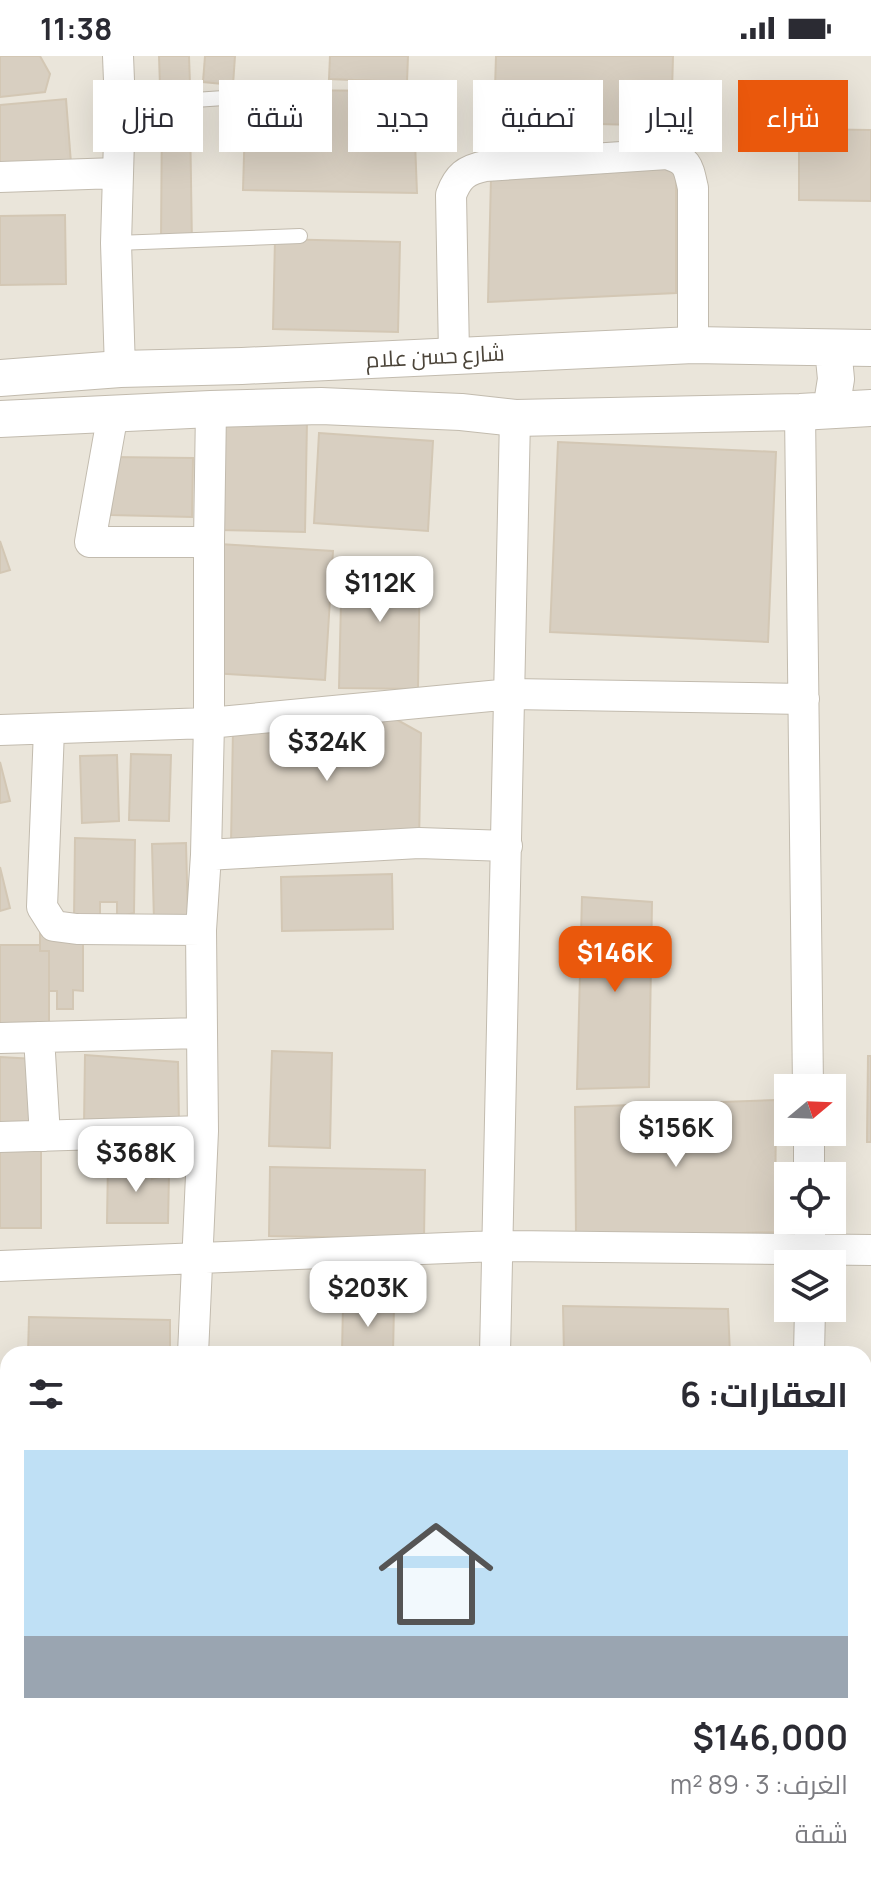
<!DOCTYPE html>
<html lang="ar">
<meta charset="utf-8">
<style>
body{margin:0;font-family:Manrope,Cairo,sans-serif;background:#f7f7f7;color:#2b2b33;direction:rtl;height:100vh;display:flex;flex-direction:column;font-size:30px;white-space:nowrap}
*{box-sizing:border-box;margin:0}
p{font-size:26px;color:#7c7c81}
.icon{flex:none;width:44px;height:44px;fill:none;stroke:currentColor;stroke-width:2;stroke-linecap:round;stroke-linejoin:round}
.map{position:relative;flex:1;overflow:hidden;direction:ltr}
.panel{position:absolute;left:0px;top:1290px;width:872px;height:538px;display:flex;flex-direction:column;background:#fff;border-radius:24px 24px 0 0;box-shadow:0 8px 32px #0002;direction:rtl}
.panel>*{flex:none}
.top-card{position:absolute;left:24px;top:24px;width:824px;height:72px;direction:rtl;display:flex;gap:16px}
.needle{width:52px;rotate:71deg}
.fabs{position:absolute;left:774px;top:1018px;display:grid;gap:16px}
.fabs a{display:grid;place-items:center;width:72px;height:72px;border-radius:0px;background:#fff;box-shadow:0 8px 32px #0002;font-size:40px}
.price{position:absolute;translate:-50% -68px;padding:0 18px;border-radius:16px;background:#fff;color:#222;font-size:26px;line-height:52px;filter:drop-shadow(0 2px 4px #0008)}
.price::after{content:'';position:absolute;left:50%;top:48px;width:24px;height:18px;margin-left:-12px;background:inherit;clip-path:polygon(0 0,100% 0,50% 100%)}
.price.active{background:#ea580c;color:#fff}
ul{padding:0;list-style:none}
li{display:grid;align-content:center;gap:16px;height:424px;padding:0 24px}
li span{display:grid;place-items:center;height:248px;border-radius:0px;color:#555}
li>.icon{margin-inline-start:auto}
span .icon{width:144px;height:144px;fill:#fffc;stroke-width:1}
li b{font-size:34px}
h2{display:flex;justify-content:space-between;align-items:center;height:96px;padding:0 24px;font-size:34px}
.tag{padding:0 28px;border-radius:0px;background:#fff;box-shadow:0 8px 32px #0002;font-size:28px;line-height:72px}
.tag.active{background:#ea580c;color:#fff}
.status{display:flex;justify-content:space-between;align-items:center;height:56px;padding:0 40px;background:#fff;direction:ltr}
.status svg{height:22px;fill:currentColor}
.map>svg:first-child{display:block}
.residential{fill:#eae5da;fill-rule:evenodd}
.building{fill:#d8cfc1;stroke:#d3c7b4;stroke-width:2}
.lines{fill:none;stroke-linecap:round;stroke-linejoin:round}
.service-casing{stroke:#c2bbae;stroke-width:16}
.minor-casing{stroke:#c2bbae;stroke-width:32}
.tertiary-casing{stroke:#c2bbae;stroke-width:38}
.service{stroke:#fff;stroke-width:14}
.minor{stroke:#fff;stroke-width:30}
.tertiary{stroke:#fff;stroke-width:36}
.labels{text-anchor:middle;stroke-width:6;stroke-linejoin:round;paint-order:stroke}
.street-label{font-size:22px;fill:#4b4439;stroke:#fff}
</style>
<div class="status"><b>11:38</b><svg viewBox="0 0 49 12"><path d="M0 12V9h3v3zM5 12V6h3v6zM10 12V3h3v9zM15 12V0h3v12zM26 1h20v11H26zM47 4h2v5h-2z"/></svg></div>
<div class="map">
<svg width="871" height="1827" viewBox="0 0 871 1827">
<rect width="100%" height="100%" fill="#f6f3ec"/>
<!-- residential -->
<path class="residential" d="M 0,0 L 871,0 L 871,1827 L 0,1827 ZM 788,1032 L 832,1032 L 832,1076 L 788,1076 ZM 788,1120 L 832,1120 L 832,1164 L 788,1164 ZM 788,1208 L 832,1208 L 832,1252 L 788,1252 ZM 8,1298 L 864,1298 L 864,1820 L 8,1820 Z"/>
<!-- building -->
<path class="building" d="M 0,0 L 40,0 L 50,18 L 45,36 L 0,41 Z
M 159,0 L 189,0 L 190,29 L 160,30 Z
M 205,0 L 235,0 L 233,29 L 203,26 Z
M 330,0 L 408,0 L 407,26 L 329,23 Z
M 496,0 L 673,0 L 671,70 L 494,65 Z
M 246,34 L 413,35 L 417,137 L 243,134 Z
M 66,43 L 71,107 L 0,113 L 0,49 Z
M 162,53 L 190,60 L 192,190 L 161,185 Z
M 799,73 L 871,74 L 871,145 L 799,144 Z
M 676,111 L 676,237 L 488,246 L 491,122 Z
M 65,159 L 66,228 L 0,229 L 0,160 Z
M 275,183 L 400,186 L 398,276 L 273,273 Z
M 222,362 L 307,364 L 305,476 L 220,474 Z
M 319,377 L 433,385 L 428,475 L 314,467 Z
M 558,386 L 776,396 L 768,586 L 550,576 Z
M 112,401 L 193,402 L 192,461 L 111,459 Z
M 0,485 L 10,514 L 0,517 Z
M 219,488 L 333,495 L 325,624 L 212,617 Z
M 342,503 L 420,504 L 418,633 L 339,632 Z
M 392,661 L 421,677 L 419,787 L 231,788 L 233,673 Z
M 131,698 L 171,699 L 169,765 L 129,764 Z
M 117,699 L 119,765 L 82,767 L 80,700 Z
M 0,706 L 10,745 L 0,747 Z
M 75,782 L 135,784 L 134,857 L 117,861 L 117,846 L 100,846 L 100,865 L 74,864 Z
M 186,787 L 188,864 L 154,865 L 152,788 Z
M 0,811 L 10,852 L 0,855 Z
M 392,818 L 393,873 L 282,875 L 281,821 Z
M 582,841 L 652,846 L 649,1031 L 577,1033 Z
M 40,876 L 83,876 L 83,935 L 73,934 L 73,953 L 57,953 L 57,935 L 49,935 L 49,895 L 40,895 Z
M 0,889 L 40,889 L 40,895 L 49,895 L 49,974 L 0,974 Z
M 272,995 L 332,997 L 330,1092 L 269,1090 Z
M 85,999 L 178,1006 L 179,1069 L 84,1070 Z
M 868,1000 L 871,1000 L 871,1086 L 867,1086 Z
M 0,1001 L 35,1003 L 36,1074 L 0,1071 Z
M 776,1044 L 775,1176 L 576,1182 L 575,1051 Z
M 0,1095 L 41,1095 L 41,1172 L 0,1172 Z
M 108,1106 L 147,1106 L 152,1123 L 169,1118 L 168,1167 L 107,1167 Z
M 270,1111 L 425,1114 L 424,1183 L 269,1180 Z
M 343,1248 L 394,1249 L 393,1298 L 342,1298 Z
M 563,1250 L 728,1253 L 730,1298 L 564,1298 Z
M 29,1261 L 170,1264 L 170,1298 L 28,1298 Z
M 8,1512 L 8,1567 L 0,1567 L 0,1521 L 5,1521 Z
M 864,1617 L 871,1617 L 869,1678 L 871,1678 L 871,1705 L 864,1704 Z
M 0,1757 L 8,1757 L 8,1820 L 29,1820 L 29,1827 L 0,1827 Z
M 261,1820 L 413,1820 L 413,1827 L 261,1827 Z"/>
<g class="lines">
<defs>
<path id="service" d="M 120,49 L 239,41
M 116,187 L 300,180"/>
<path id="minor" d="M 118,0 L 120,49 L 116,187 L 120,313
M 0,121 L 117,117
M 454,298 L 451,139 C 458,120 466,114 485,110 L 667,98 C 689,105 688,111 693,132 L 693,289
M 800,356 L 808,1032
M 113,357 L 90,486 L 209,486
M 0,674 L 209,667 L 511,638 L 804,643
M 49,674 L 42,851 L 54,870 L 77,873 L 201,874
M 206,799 L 419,787 L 507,790
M 39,981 L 45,1080
M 0,982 L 201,977
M 809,1076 L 809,1120
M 0,1081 L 203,1075
M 810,1164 L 810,1208
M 0,1210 L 497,1190 L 871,1194
M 193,1298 L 203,1075 L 201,874 L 206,799 L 209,667 L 209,486 L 211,353
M 495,1298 L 515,362
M 809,1298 L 810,1252
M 0,1498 L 8,1498
M 0,1571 L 8,1571
M 0,1670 L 8,1670
M 864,1735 L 871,1736
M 807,1820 L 807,1827
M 191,1827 L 192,1820
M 484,1827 L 484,1820"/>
<path id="tertiary" d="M 0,322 L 120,313 L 242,310 L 693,289 L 871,292
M 831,354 L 836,323 L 833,292
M 0,363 L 211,353 L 321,350 L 461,356 L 515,362 L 800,356 L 871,352"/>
</defs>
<!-- service casing -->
<use href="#service" class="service-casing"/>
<!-- minor casing -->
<use href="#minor" class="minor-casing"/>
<!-- tertiary casing -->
<use href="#tertiary" class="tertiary-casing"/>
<!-- service -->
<use href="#service" class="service"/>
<!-- minor -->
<use href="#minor" class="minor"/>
<!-- tertiary -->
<use href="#tertiary" class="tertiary"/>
</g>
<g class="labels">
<!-- street labels -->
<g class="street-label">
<text transform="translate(435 300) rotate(-3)" y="8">شارع حسن علام</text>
</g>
</g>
</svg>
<div class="fabs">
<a><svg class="needle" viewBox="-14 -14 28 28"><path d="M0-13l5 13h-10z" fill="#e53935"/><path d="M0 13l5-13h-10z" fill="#7c7c81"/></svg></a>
<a><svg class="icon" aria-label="locate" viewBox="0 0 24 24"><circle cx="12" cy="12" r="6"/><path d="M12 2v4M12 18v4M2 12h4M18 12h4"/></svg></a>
<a><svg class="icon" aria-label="layers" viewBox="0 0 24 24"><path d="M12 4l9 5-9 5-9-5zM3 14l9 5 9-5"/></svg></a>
</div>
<b class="price" style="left:380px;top:568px">$112K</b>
<b class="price" style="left:327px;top:727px">$324K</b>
<b class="price active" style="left:615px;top:938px">$146K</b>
<b class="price" style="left:676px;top:1113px">$156K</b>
<b class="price" style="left:136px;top:1138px">$368K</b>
<b class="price" style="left:368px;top:1273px">$203K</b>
<div class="top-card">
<a class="tag active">شراء</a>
<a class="tag">إيجار</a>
<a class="tag">تصفية</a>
<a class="tag">جديد</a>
<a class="tag">شقة</a>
<a class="tag">منزل</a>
</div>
<section class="panel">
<h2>العقارات: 6<svg class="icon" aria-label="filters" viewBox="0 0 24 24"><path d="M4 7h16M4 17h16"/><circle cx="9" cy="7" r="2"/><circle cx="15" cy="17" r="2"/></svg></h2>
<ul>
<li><span style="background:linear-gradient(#bfe0f5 75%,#9aa5b1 0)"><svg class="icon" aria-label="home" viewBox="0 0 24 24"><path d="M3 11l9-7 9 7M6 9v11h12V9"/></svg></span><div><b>$146,000</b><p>الغرف: 3 · 89 m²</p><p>شقة</p></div></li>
</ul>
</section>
</div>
